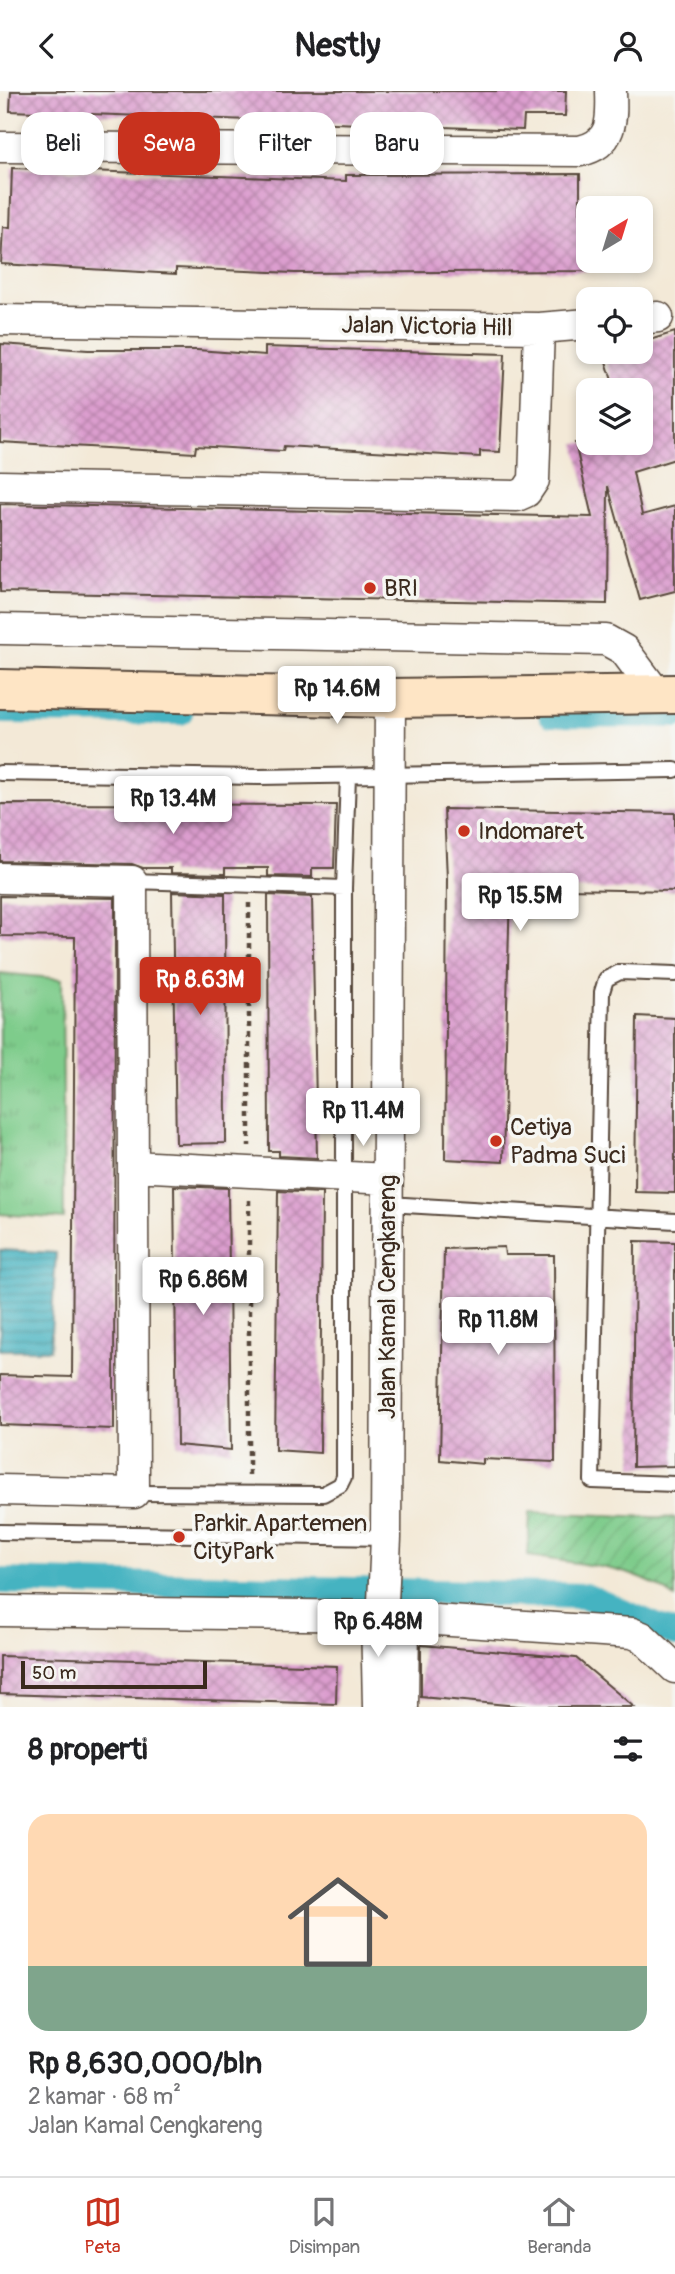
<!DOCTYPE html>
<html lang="id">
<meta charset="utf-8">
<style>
body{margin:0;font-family:Pangolin,sans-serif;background:#f2f2f2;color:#202124;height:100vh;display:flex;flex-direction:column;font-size:26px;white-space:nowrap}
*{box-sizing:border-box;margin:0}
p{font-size:23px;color:#757577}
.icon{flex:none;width:38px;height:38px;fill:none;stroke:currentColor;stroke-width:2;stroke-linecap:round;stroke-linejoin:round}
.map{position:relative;height:1616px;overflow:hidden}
.drawer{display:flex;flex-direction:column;background:#fff;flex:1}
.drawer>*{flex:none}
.guide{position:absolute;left:21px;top:21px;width:634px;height:63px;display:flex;gap:14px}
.needle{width:46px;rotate:38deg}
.buttons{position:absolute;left:576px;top:105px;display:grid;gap:14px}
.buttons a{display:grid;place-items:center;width:77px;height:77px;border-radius:14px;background:#fff;box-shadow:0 4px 10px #0003;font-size:35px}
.scale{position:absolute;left:21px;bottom:18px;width:186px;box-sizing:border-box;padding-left:7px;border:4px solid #3b2a1e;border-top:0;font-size:19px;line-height:24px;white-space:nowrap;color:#3b2a1e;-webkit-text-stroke:5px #f6f6f2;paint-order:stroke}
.price{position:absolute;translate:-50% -60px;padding:0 16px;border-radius:7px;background:#fff;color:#222;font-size:23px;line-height:46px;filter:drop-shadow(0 2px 4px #0008)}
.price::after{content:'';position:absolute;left:50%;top:42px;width:21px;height:16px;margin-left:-10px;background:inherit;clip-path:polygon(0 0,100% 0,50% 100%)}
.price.active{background:#c8321e;color:#fff}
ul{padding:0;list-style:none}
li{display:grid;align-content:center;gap:14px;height:371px;padding:0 28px}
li+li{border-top:2px solid #e0e0e0}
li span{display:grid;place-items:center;height:217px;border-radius:21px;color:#555}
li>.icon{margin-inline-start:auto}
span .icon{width:126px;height:126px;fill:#fffc;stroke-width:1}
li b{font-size:30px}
h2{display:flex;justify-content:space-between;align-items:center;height:84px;padding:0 28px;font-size:30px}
.pill{padding:0 24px;border-radius:21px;background:#fff;box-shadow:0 4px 10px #0003;font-size:24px;line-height:63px}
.pill.active{background:#c8321e;color:#fff}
header{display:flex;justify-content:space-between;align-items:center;height:91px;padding:0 28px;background:#fff;font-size:32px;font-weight:800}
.tab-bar{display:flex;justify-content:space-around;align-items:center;height:98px;border-top:2px solid #e0e0e0;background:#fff;font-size:19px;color:#757577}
.tab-bar a{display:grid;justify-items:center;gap:4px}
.tab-bar .active{color:#c8321e}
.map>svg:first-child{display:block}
.park{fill:url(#park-tufts);stroke:#5c7b54;stroke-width:2}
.garden{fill:url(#garden-furrows);stroke:#5c7b54;stroke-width:2}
.water{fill:url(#water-rules);stroke:#406e70;stroke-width:2}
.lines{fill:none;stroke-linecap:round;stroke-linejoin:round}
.canal{stroke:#45b3c1;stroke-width:26}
.building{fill:url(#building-cross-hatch)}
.lane-casing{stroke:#57473a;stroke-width:18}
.street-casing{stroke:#57473a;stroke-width:33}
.secondary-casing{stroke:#57473a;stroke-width:42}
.path{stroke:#57473a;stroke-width:4.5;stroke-dasharray:5 5;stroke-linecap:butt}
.lane{stroke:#fff;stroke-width:14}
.street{stroke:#fff;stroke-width:30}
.secondary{stroke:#fee5c5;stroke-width:38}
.poi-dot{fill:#c8321e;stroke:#f6f6f2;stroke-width:2.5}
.labels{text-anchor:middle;stroke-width:7;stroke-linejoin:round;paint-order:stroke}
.street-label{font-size:24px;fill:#3b2a1e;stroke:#f6f6f2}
.poi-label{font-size:24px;fill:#3b2a1e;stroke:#f6f6f2;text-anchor:start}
</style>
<header><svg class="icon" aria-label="back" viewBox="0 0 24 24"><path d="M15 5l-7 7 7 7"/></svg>Nestly<svg class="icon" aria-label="person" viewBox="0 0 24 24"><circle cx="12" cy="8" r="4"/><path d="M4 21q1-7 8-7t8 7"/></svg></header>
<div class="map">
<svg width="675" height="1616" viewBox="0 0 675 1616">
<defs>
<pattern id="park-tufts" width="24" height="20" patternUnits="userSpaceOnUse" patternTransform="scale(1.75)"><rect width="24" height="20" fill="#7ecc8b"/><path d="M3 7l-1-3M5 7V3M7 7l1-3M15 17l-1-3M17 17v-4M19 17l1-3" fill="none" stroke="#6eaf78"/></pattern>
<pattern id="garden-furrows" width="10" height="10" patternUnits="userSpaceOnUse" patternTransform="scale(1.75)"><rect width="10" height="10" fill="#7ecc8b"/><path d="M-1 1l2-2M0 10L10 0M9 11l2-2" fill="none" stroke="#6eaf78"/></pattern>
<pattern id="water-rules" width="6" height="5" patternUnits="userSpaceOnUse" patternTransform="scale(1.75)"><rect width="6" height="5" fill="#45b3c1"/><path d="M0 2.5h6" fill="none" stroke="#3b929c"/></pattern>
<pattern id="building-cross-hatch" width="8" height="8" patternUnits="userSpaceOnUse" patternTransform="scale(1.75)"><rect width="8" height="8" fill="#dc9ecf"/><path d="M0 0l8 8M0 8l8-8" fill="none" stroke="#b481a7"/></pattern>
</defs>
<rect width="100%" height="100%" fill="#f6f6f2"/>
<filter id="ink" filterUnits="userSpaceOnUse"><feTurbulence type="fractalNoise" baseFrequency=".0143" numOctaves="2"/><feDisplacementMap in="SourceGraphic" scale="14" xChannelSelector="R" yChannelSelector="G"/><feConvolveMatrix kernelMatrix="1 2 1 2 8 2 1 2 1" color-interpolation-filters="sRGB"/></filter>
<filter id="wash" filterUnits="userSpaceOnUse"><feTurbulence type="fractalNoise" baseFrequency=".00686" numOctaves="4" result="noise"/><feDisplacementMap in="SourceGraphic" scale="28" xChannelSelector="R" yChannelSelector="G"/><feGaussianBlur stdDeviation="1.57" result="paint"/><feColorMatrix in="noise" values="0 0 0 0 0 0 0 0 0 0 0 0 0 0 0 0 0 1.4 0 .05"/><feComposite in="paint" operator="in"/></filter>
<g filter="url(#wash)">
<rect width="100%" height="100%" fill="#f3e9d7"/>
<!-- park -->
<path class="park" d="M 0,882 L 62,888 L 64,1128 L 0,1123 Z"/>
<!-- garden -->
<path class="garden" d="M 530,1421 L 675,1427 L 675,1507 C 635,1474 576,1473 528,1465 Z"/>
<!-- water -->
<path class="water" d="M 0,1159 L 56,1162 L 50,1259 L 0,1259 Z"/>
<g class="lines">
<!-- canal -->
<path class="canal" d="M 0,620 L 180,621
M 551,623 L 675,624
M 0,1490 L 585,1505 L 675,1543"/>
</g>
<g id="blocks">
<!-- building -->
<path class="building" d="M 11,0 L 566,0 L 565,25 L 524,25 L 523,39 L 10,20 Z
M 12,77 L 346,90 L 346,84 L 580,83 L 580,146 L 588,145 L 588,180 L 295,182 L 176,177 L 176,183 L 1,173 L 3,136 L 10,137 Z
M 675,241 L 675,368 L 633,381 L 642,424 L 675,415 L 675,500 L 640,509 L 608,395 L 607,513 L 0,501 L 0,413 L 592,426 L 575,352 L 640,352 L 640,299 L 615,299 L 604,264 L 640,261 L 640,252 Z
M 1,253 L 88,259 L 197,259 L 265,264 L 265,256 L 505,263 L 500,361 L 480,360 L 480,366 L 284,355 L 283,360 L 196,355 L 195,362 L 0,351 Z
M 0,713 L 336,714 L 334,777 L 312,777 L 312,786 L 268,785 L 268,777 L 225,777 L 225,783 L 171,782 L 171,777 L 143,777 L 132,773 L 0,770 Z
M 444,718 L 675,722 L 675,800 L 510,797 L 503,1071 L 445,1068 L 447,788 Z
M 172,801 L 225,803 L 226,1052 L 176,1053 Z
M 268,804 L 312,806 L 317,1067 L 279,1065 L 279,1060 L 269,1060 Z
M 0,805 L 115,807 L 114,1338 L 0,1334 L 0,1284 L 72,1286 L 75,846 L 0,845 Z
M 637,925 L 675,927 L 675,1102 L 635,1101 Z
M 174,1095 L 228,1097 L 231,1359 L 177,1354 Z
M 278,1100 L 322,1102 L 320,1362 L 275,1359 Z
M 635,1150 L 675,1151 L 675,1375 L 633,1376 Z
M 504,1156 L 505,1164 L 554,1164 L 555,1371 L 483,1368 L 483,1373 L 440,1369 L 444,1158 Z
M 421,1554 L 576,1567 L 634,1616 L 529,1616 L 421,1606 Z
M 0,1565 L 337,1575 L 336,1613 L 0,1603 Z"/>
</g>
</g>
<g filter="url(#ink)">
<use href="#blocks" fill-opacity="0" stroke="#57473a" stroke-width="2"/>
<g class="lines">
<defs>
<path id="lane" d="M 0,682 L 259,686 L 675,679
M 132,790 L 344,797
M 675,883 L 620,881 L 606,888 L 602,901 L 592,1390 L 675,1393
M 388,1113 L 675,1130
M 134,1402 L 323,1403 L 340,1394 L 344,1386 L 344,797 L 348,685
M 0,1441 L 386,1447"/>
<path id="street" d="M 0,56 L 580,60 C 613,53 612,29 611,0
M 640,228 L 658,226
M 0,229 L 539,237 L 534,389 L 526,401 L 517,405 L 0,395
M 539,237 L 588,233
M 0,538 L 606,549 L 624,559 L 657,603
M 0,787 L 132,790 L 134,1402 L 0,1399
M 133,1075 L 388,1088
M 0,1520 L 376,1525 L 632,1542 L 642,1546 L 675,1577
M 378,1616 L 376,1525 L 383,1511 L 386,1447 L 390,607
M 403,1616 L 404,1527"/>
<path id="secondary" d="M 0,598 L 390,607 L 675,603"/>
</defs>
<!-- lane casing -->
<use href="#lane" class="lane-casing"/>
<!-- street casing -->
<use href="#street" class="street-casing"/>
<!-- secondary casing -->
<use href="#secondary" class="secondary-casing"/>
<!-- path -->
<path class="path" d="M 249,812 L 249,1055
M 249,1384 L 249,1106"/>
<!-- lane -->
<use href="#lane" class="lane"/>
<!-- street -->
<use href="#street" class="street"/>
<!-- secondary -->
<use href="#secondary" class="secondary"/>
</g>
</g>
<!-- markers -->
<g class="poi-dot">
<circle cx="370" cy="497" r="7"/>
<circle cx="464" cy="740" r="7"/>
<circle cx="496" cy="1050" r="7"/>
<circle cx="179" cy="1446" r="7"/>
</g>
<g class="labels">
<!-- street labels -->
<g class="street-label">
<text transform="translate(427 235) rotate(1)" y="8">Jalan Victoria Hill</text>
<text transform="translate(387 1206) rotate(-90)" y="8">Jalan Kamal Cengkareng</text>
</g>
<!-- poi labels -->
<g class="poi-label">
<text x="384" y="505">BRI</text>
<text x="478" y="748">Indomaret</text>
<text x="510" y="1044">Cetiya<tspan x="510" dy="28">Padma Suci</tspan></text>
<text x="193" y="1440">Parkir Apartemen<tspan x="193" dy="28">CityPark</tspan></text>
</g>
</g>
</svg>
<div class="buttons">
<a><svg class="needle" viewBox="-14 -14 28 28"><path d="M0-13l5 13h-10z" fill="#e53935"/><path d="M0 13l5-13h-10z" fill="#757577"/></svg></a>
<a><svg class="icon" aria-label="locate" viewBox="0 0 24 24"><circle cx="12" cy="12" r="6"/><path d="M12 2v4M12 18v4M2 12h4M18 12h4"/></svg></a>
<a><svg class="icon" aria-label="layers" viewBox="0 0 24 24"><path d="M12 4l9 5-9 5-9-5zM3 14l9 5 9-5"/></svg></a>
</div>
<div class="scale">50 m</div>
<b class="price" style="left:337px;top:635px">Rp 14.6M</b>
<b class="price" style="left:173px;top:745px">Rp 13.4M</b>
<b class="price" style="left:520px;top:842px">Rp 15.5M</b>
<b class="price active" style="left:200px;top:926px">Rp 8.63M</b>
<b class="price" style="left:363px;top:1057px">Rp 11.4M</b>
<b class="price" style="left:203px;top:1226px">Rp 6.86M</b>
<b class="price" style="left:498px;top:1266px">Rp 11.8M</b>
<b class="price" style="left:378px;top:1568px">Rp 6.48M</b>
<div class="guide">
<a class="pill">Beli</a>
<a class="pill active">Sewa</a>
<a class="pill">Filter</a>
<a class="pill">Baru</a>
</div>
</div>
<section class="drawer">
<h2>8 properti<svg class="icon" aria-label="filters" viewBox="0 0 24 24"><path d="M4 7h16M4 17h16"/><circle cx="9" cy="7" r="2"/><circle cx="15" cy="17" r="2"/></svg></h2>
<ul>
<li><span style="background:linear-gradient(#ffd9b3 70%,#7fa58c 0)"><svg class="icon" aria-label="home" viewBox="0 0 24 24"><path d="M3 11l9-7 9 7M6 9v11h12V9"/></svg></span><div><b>Rp 8,630,000/bln</b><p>2 kamar · 68 m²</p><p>Jalan Kamal Cengkareng</p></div></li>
</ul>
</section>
<nav class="tab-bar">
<a class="active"><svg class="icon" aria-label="map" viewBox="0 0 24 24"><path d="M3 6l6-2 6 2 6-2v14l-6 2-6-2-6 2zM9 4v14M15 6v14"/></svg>Peta</a>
<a><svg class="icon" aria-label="saved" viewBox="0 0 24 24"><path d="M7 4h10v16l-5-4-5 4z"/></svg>Disimpan</a>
<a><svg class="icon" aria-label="home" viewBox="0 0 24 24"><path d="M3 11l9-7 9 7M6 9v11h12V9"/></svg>Beranda</a>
</nav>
